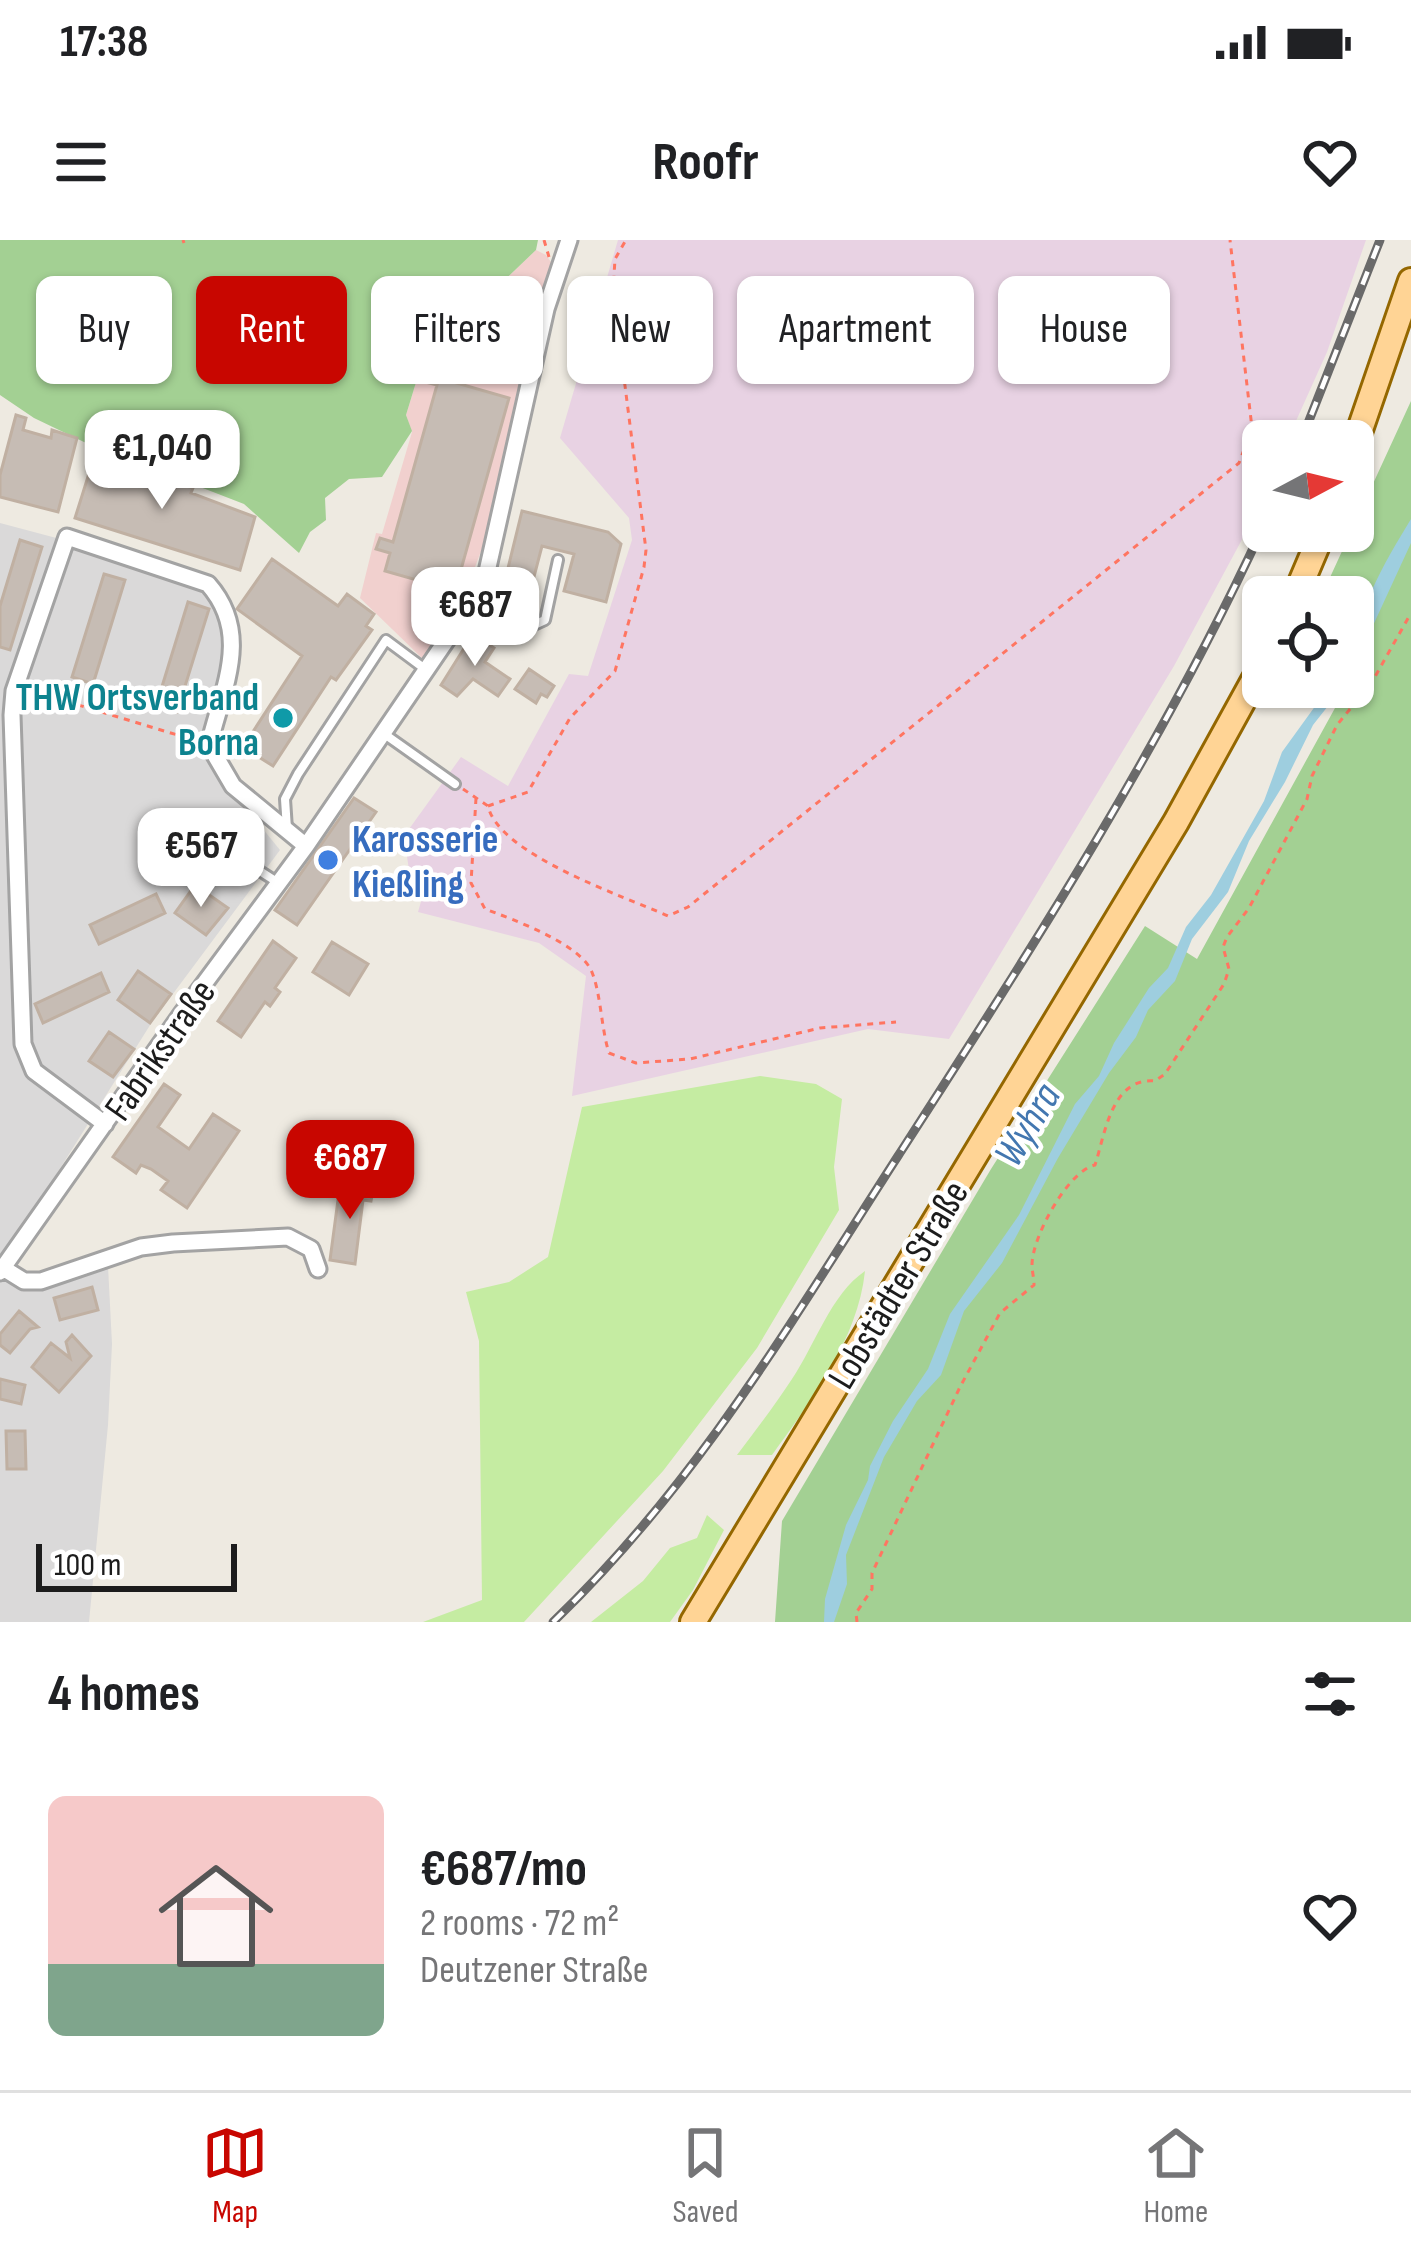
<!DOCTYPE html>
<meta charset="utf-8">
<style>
body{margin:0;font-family:"Sofia Sans Condensed",sans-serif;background:#f2f2f2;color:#202124;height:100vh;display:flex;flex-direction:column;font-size:45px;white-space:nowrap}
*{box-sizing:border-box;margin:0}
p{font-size:39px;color:#757577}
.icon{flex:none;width:66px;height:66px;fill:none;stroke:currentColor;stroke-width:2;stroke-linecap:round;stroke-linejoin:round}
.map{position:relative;height:1382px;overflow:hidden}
.panel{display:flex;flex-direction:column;background:#fff;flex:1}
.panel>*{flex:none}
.hud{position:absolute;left:36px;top:36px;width:1341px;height:108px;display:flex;gap:24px}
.needle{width:78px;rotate:83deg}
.fabs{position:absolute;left:1242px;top:180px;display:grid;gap:24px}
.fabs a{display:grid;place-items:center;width:132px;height:132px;border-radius:18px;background:#fff;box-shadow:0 3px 9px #0004;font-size:60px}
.scale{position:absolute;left:36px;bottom:30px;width:201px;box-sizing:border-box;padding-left:12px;border:6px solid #1c1c1c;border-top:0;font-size:33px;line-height:42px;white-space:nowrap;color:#1c1c1c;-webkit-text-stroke:9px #fff;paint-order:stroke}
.price{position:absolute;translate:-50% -102px;padding:0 27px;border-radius:24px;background:#fff;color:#222;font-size:39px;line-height:78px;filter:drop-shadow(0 3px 6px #0008)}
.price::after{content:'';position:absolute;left:50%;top:72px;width:36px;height:27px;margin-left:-18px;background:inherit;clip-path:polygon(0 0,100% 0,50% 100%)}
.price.current{background:#c80600;color:#fff}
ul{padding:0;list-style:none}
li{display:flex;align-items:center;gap:36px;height:300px;padding:0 48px}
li+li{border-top:3px solid #e0e0e0}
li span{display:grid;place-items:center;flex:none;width:336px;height:240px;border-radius:18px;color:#555}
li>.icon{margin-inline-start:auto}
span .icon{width:144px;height:144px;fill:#fffc;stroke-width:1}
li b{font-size:51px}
h2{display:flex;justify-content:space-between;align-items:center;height:144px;padding:0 48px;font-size:51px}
.pill{padding:0 42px;border-radius:18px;background:#fff;box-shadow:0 3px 9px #0004;font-size:42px;line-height:108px}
.pill.current{background:#c80600;color:#fff}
.status{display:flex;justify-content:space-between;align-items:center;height:84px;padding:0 60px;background:#fff;direction:ltr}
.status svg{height:33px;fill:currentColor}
header{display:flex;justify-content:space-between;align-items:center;height:156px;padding:0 48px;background:#fff;font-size:54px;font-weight:700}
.tab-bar{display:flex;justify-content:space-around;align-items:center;height:168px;border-top:3px solid #e0e0e0;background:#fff;font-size:33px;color:#757577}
.tab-bar a{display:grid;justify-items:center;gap:6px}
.tab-bar .current{color:#c80600}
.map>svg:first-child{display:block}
.residential{fill:#dad9d9}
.commercial{fill:#f1d0ce}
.industrial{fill:#e8d2e3}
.grass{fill:#c5eca2}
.forest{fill:#a3d093}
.water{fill:#9ecedf}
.building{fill:#c6bcb4;stroke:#c0b0a2;stroke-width:3}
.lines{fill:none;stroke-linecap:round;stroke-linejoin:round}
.service-casing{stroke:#a3a3a3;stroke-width:14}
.minor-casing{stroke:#a3a3a3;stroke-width:21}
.primary-casing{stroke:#946700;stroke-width:30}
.path{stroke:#ff7561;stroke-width:3;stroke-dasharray:6 6;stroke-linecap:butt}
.service{stroke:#fff;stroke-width:8}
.minor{stroke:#fff;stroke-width:15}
.primary{stroke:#ffd495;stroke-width:24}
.rail-casing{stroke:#6a6a6a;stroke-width:9}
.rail{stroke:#fff;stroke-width:4.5;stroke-dasharray:14;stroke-linecap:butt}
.culture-dot{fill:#0f9aa8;stroke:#fff;stroke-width:4.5}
.shop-dot{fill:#3f7fe0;stroke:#fff;stroke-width:4.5}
.labels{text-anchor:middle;stroke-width:9;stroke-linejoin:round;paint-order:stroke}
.culture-label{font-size:39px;font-weight:bold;fill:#0d838f;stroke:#fff;text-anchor:end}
.shop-label{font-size:39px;font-weight:bold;fill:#366cbe;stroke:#fff;text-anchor:start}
.street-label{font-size:39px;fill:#1c1c1c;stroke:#fff}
.water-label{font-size:42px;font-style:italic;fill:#4377b0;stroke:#fff}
</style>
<div class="status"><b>17:38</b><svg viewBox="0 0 49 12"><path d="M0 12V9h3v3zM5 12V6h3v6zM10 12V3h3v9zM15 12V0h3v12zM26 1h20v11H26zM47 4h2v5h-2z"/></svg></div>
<header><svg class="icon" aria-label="menu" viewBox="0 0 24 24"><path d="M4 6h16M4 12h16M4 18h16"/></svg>Roofr<svg class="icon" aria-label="heart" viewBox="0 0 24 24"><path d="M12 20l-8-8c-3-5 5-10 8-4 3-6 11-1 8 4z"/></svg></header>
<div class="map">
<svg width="1411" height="1382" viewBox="0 0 1411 1382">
<rect width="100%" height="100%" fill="#eeeae1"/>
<!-- residential -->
<path class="residential" d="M 0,283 L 214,340 L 242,402 L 215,530 L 280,610 L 152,782 L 0,1024 Z
M 108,1026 L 112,1104 L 108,1185 L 89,1382 L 0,1382 L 0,1038 L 8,1040 Z"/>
<!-- commercial -->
<path class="commercial" d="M 536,10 L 546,15 L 553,25 L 523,161 L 483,306 L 470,340 L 448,377 L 450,380 L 424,420 L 360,358 L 376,293 L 382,294 L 412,192 L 406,175 L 429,100 L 454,88 Z"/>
<!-- industrial -->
<path class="industrial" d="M 618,0 L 1366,0 L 1327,112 L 1287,201 L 1263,201 L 1263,253 L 1246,292 L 1174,426 L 949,799 L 868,789 L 572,856 L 586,736 L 539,703 L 418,672 L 426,644 L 409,630 L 404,596 L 461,517 L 508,546 L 569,434 L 588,436 L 632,300 L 629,278 L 560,198 Z"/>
<!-- grass -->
<path class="grass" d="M 760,836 L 816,844 L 842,859 L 834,927 L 839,970 L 757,1108 L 663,1231 L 524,1382 L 423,1382 L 482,1360 L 479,1101 L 466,1052 L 509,1042 L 548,1017 L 582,867 Z
M 865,1031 C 858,1099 811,1161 772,1215 L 737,1215 C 756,1190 775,1165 792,1139 C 815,1105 831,1054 865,1031 Z
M 707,1275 L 724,1290 L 693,1350 L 670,1382 L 591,1382 L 643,1341 L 670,1308 L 697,1298 Z"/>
<!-- forest -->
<path class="forest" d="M 0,0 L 538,0 L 536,10 L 454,88 L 429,100 L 406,175 L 412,191 L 382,237 L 349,239 L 325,258 L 326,280 L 310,292 L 299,313 L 244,264 L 84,202 L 34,178 L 0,155 Z
M 1411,161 L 1411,1382 L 775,1382 L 782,1281 L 991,929 L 1145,686 L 1197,719 L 1335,468 L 1293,447 L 1353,447 L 1353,357 L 1321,357 Z"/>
<!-- water -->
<path class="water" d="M 1411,279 L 1411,303 L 1353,429 C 1353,375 1383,325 1411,279 Z
M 1329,447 L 1343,447 L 1313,485 L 1285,542 L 1249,601 L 1228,652 L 1192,699 L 1175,741 L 1148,770 L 1136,797 L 1109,833 L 1058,918 L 1002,1023 L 964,1071 L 941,1135 L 917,1161 L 884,1217 L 846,1315 L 847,1344 L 834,1382 L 824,1382 L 825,1359 L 846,1285 L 868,1240 L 870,1226 L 893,1181 L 928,1129 L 950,1074 L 1019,975 L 1075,864 L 1099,836 L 1114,803 L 1149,748 L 1168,728 L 1186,687 L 1211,655 L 1264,561 L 1282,512 Z"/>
<!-- building -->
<path class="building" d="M 433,115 L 444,118 L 439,138 L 509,158 L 455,351 L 385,331 L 390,313 L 376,309 L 380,298 L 393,302 L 437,145 L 425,142 Z
M 16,175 L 26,178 L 23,190 L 51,198 L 52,190 L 77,198 L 58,272 L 0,257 L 0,235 Z
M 96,211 L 156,229 L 154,235 L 193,248 L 191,253 L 255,277 L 240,330 L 75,278 Z
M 522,271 L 608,292 L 621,304 L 606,362 L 564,351 L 574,314 L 542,306 L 524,375 L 498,369 Z
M 20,300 L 42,307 L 10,410 L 0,407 L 0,366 Z
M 272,319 L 338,366 L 347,354 L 374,374 L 366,386 L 372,390 L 336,440 L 331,437 L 273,526 L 243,507 L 302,416 L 237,369 Z
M 104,334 L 125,340 L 93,444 L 72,437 Z
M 188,362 L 209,369 L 177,472 L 156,466 Z
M 473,394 L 494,408 L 485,422 L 510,439 L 498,456 L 473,439 L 457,456 L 441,445 Z
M 529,429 L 554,446 L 547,457 L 541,454 L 536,463 L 515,449 Z
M 354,558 L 376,572 L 297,685 L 275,670 Z
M 210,576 L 219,594 L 153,625 L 144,606 Z
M 195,645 L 228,668 L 206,695 L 175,673 Z
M 156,654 L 165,673 L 99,704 L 90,685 Z
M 273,701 L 296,718 L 275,748 L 280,752 L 270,766 L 265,762 L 241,797 L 218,781 Z
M 332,702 L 368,724 L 349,755 L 313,732 Z
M 138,731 L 171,754 L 150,783 L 118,760 Z
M 101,733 L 109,752 L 43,783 L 35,764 Z
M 109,792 L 134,809 L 113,837 L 89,821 Z
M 164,844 L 180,855 L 158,887 L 189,909 L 213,874 L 239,891 L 187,968 L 161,950 L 168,941 L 151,929 L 141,925 L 136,933 L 113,917 Z
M 349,941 L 374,944 L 371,961 L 363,960 L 355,1024 L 330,1020 L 338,960 L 346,961 Z
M 92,1047 L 98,1070 L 60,1080 L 54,1058 Z
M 19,1071 L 38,1087 L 30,1089 L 10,1113 L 0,1105 L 0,1094 Z
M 72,1095 L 91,1116 L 59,1152 L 32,1127 L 51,1103 L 70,1118 L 66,1102 Z
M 0,1139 L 25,1145 L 21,1164 L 0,1159 Z
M 6,1191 L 25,1191 L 26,1229 L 7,1229 Z"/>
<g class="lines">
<defs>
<path id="service" d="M 473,364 L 491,376 L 532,386 L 545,380 L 558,320
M 383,493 L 455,544
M 287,589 L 285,559 L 298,534 L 386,400 L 425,429
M 238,617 L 277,642"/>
<path id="minor" d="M 105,884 L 34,831 L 23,804 L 12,475 L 14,451 L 67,297 L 208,344 C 252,394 223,447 209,505 L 233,546 L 306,606
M 3,1028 L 24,1041 L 41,1041 L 141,1007 L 173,1003 L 288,997 L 311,1009 L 318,1029
M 0,1032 L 181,775 L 306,606 L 484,345 L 546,69 L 569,0"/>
<path id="primary" d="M 1353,210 L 1411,41
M 1295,357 L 1323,291
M 693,1382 L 1176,582 L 1263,424"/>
</defs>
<!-- service casing -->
<use href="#service" class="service-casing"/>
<!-- minor casing -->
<use href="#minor" class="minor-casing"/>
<!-- primary casing -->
<use href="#primary" class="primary-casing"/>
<!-- path -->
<path class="path" d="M 183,0 L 184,3
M 544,0 L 549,17
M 1353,247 L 1360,229
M 32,451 L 194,500
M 463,549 L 488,566 C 499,615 624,656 668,676 L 688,667 L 1239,223 L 1252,188 L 1230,0
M 476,558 L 471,643 L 485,669 C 512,679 578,703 591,730 C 601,752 601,788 609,813 L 636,823 L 690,819 L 820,788 L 896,782
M 488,566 L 528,552 L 570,478 L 615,431 L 644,327 L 646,310 L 613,52 L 615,19 L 626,0
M 857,1382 L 856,1373 L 872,1349 L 872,1333 L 960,1147 L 1000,1073 L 1034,1045 C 1034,1038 1032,1031 1032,1025 C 1032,997 1068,931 1095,925 C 1105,895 1111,837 1155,841 L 1165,834 L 1224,744 L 1229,729 L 1223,707 L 1227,697 L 1249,668 L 1307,559 L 1312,536 L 1337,485 L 1372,442 L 1411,373"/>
<!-- service -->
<use href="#service" class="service"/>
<!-- minor -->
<use href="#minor" class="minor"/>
<!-- primary -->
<use href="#primary" class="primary"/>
<defs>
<path id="rail" d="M 1301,201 L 1380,0
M 553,1382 C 697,1244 791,1082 898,916 C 1030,711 1161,509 1263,287"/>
</defs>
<!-- rail casing -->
<use href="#rail" class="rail-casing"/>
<!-- rail -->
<use href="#rail" class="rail"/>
</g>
<!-- markers -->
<circle class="culture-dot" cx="283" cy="478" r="12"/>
<circle class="shop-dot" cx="328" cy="620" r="12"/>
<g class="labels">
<!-- culture labels -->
<g class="culture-label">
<text x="259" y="470">THW Ortsverband<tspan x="259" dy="45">Borna</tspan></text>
</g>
<!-- shop labels -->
<g class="shop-label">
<text x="352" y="612">Karosserie<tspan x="352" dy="45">Kießling</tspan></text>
</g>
<!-- street labels -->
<g class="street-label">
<text transform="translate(159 809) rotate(-55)" y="14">Fabrikstraße</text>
<text transform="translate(897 1044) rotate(-59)" y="14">Lobstädter Straße</text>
</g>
<!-- water labels -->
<g class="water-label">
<text transform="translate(1026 884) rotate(-59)" y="15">Wyhra</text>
</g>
</g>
</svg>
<div class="fabs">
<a><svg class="needle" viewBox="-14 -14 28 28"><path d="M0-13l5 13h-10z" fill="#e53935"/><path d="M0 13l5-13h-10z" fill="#757577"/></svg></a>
<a><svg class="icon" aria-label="locate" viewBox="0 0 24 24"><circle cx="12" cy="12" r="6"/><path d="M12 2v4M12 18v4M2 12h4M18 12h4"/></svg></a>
</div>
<div class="scale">100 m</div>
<b class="price" style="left:162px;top:272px">€1,040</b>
<b class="price" style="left:475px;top:429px">€687</b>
<b class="price" style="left:201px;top:670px">€567</b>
<b class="price current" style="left:350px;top:982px">€687</b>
<div class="hud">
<a class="pill">Buy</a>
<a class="pill current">Rent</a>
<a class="pill">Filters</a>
<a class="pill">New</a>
<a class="pill">Apartment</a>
<a class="pill">House</a>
</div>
</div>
<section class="panel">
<h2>4 homes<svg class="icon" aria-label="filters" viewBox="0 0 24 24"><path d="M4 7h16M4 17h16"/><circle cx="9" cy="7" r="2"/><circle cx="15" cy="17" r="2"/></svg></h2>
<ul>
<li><span style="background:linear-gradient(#f6c9c9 70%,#7fa58c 0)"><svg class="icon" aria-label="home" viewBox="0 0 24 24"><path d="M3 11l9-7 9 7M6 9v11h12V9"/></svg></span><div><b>€687/mo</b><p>2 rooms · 72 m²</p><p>Deutzener Straße</p></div><svg class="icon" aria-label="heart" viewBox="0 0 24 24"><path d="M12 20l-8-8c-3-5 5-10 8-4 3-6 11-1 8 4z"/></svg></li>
</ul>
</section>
<nav class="tab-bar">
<a class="current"><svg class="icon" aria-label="map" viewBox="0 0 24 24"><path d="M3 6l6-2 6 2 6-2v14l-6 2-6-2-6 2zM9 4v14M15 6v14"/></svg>Map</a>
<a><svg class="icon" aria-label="saved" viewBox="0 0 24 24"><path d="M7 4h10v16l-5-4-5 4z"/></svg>Saved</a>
<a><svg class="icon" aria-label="home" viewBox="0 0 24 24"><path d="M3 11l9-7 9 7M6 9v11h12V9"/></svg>Home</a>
</nav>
